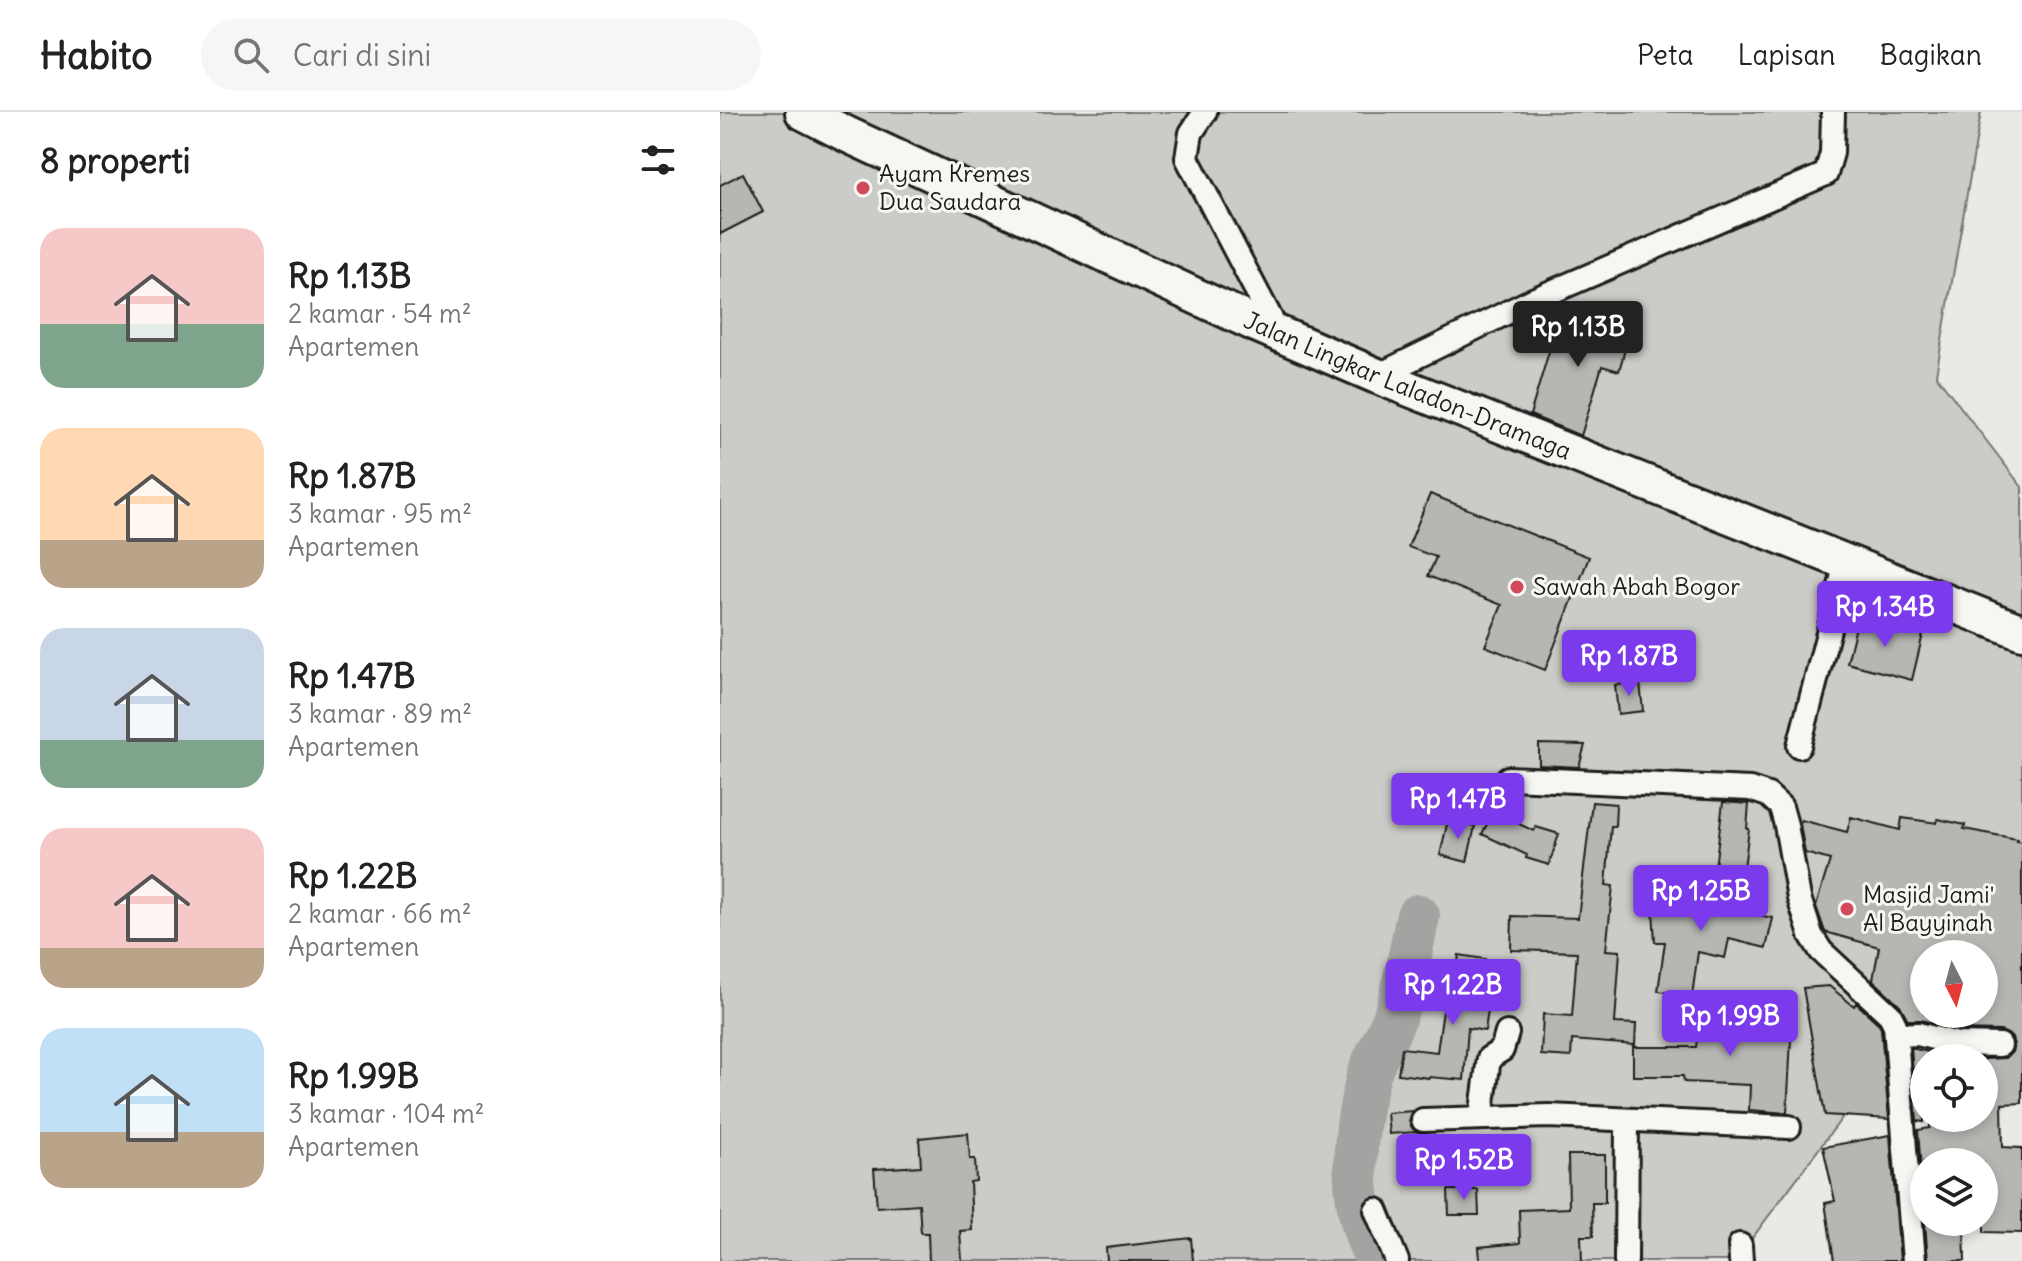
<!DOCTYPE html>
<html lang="id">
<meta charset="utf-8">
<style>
body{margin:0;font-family:Delius,sans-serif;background:#f6f6f6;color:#222;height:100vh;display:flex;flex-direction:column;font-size:30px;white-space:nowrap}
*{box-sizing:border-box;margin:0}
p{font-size:26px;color:#767676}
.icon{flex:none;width:44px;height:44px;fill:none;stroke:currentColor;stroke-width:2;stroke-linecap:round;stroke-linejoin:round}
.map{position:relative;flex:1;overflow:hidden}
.drawer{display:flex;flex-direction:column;background:#fff;width:720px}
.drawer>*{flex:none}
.needle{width:52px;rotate:174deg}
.fabs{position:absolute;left:1190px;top:828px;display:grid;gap:16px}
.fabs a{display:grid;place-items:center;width:88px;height:88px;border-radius:50%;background:#fff;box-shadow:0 4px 12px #0003;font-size:40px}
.price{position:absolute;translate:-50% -68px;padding:0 18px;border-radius:8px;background:#7c3aed;color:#fff;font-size:26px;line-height:52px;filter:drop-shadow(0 2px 4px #0008)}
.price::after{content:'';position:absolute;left:50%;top:48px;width:24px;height:18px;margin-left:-12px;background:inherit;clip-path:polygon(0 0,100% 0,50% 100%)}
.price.current{background:#222;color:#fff}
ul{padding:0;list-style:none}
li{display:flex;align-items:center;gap:24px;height:200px;padding:0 40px}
li span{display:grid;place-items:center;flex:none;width:224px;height:160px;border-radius:24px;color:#555}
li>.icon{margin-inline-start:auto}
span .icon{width:96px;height:96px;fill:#fffc;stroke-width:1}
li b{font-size:34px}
h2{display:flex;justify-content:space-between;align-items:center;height:96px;padding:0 40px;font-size:34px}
header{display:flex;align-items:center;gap:48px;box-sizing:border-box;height:112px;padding:0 40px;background:#fff;border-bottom:2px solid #e0e0e0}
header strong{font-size:38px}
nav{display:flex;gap:44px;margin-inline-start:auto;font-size:28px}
.search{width:560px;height:72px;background:#f6f6f6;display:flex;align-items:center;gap:20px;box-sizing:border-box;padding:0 28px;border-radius:44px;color:#767676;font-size:30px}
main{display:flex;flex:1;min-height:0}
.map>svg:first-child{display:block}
.green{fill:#cbcbc7;stroke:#747472;stroke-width:2}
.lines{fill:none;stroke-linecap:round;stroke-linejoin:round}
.river{stroke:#a3a3a1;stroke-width:44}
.building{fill:#b6b6b3;stroke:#1c1c1c;stroke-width:2;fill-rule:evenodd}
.street-casing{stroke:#1c1c1c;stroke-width:28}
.primary-casing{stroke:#1c1c1c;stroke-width:40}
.street{stroke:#f6f6f2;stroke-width:22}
.primary{stroke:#f6f6f2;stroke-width:34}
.poi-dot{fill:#d1495b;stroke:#f6f6f2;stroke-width:3}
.labels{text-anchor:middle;stroke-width:6;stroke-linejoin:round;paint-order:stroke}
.poi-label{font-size:24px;fill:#1c1c1c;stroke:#f6f6f2;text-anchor:start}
.street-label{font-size:24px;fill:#1c1c1c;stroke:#f6f6f2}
</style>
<header>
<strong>Habito</strong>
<div class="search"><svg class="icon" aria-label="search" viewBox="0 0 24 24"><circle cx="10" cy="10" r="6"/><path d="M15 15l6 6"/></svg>Cari di sini</div>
<nav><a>Peta</a><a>Lapisan</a><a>Bagikan</a></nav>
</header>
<main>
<section class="drawer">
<h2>8 properti<svg class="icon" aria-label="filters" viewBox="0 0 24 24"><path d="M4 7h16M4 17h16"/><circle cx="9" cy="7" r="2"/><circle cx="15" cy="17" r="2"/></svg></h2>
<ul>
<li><span style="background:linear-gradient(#f6c9c9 60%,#7fa58c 0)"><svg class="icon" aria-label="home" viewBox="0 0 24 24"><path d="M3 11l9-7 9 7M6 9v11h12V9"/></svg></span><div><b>Rp 1.13B</b><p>2 kamar · 54 m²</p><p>Apartemen</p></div></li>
<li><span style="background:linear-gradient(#ffd9b3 70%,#b9a48a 0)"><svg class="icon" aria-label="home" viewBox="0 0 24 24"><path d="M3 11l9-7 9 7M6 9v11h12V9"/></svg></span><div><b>Rp 1.87B</b><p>3 kamar · 95 m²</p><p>Apartemen</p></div></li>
<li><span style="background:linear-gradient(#c9d6e8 70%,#7fa58c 0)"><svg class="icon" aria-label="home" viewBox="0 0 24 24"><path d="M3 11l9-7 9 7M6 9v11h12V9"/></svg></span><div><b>Rp 1.47B</b><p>3 kamar · 89 m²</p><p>Apartemen</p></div></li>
<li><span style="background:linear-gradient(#f6c9c9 75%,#b9a48a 0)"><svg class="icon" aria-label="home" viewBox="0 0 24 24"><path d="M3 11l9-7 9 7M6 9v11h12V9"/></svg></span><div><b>Rp 1.22B</b><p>2 kamar · 66 m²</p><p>Apartemen</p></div></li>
<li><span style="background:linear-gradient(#bfe0f5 65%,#b9a48a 0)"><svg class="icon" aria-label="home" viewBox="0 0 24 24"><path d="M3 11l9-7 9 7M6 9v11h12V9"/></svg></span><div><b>Rp 1.99B</b><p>3 kamar · 104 m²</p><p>Apartemen</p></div></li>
</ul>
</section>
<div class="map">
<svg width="1302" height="1149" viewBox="0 0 1302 1149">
<rect width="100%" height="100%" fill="#e9e9e5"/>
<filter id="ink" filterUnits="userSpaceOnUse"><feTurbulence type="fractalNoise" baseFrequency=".0125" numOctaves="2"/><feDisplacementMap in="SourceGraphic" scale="16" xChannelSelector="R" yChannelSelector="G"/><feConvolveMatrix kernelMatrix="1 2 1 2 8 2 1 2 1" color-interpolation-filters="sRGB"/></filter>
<g filter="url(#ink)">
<!-- green -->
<path class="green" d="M 0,0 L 1261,0 L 1216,263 L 1302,375 L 1302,774 L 1204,842 L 1204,896 L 1015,1149 L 0,1149 Z"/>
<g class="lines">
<!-- river -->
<path class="river" d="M 658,1149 C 628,1096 632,1026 647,969 C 653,945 669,924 676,901 C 686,870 691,836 698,804"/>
</g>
<!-- building -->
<path class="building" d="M 23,61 L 43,100 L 0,122 L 0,73 Z
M 873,201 L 912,212 L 899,259 L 882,254 L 861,324 L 810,303 L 839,206 L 870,215 Z
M 710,382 L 869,445 L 825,558 L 765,534 L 782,493 L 708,464 L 716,445 L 688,435 Z
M 1138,506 L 1203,522 L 1192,568 L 1127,551 Z
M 920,571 L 923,599 L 898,602 L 895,573 Z
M 819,632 L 865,633 L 859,655 L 819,653 Z
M 872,690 L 896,692 L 895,714 L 891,714 L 886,773 L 893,774 L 886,838 L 900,839 L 895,911 L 916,912 L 915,933 L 852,928 L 851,945 L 821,943 L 823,902 L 852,904 L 857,840 L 791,838 L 792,804 L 858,806 Z
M 1003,690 L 1029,692 L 1027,717 L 1029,717 L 1023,764 L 995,756 Z
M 773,700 L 814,719 L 816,715 L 839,722 L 829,753 L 806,746 L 807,743 L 762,722 Z
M 1131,705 L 1180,718 L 1182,706 L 1217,711 L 1218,707 L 1245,713 L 1244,717 L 1297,727 L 1296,729 L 1302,730 L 1302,991 L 1282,992 L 1283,1035 L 1302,1036 L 1302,1121 L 1264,1120 L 1264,1050 L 1204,1050 L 1204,1099 L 1198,1018 L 1210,1016 L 1210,1006 L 1264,1006 L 1264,947 L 1286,946 L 1292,940 L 1294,933 L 1292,926 L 1288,922 L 1281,919 L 1239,918 L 1201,908 L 1188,908 L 1180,893 L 1153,868 L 1159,835 L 1105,820 L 1096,794 L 1110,748 L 1085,741 L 1080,712 L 1081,708 L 1127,720 ZM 1204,842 L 1264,842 L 1264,902 L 1204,902 Z
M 728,708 L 755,714 L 747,750 L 720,743 Z
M 1021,777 L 1018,799 L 1053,806 L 1046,836 L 1009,827 L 1005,846 L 978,840 L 972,884 L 938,879 L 945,830 L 935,830 L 932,781 L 956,780 L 956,785 L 990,792 L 992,778 Z
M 739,843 L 765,847 L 760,882 L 770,884 L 765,919 L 748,916 L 744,968 L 709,965 L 709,966 L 678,962 L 682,936 L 717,940 L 726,878 L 734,879 Z
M 1109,874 L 1134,894 L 1136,891 L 1159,912 L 1161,917 L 1169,1007 L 1105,1003 L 1083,876 Z
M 980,901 L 1072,909 L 1067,1001 L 1029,998 L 1030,973 L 964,970 L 963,964 L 913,964 L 913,935 L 976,935 Z
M 1191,936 L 1226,944 L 1226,946 L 1204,946 L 1204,1010 L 1197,1009 Z
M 693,999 L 689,1009 L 692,1016 L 697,1020 L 669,1022 L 667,1001 Z
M 248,1021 L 250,1047 L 255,1047 L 256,1069 L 250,1070 L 252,1118 L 240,1119 L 242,1149 L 209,1149 L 208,1121 L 201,1121 L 199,1092 L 157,1095 L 154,1057 L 201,1054 L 199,1026 Z
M 1170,1023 L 1180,1149 L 1114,1149 L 1105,1091 L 1115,1089 L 1103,1035 Z
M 848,1043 L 885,1043 L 885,1091 L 872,1091 L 873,1124 L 861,1124 L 862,1149 L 760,1149 L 759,1135 L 800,1131 L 799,1098 L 849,1096 Z
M 728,1078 L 758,1078 L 759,1103 L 729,1103 Z
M 1205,1110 L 1244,1110 L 1245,1149 L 1208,1149 Z
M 471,1126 L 473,1149 L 387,1149 L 386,1136 Z"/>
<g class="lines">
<defs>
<path id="street" d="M 485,0 L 471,21 L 467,46 L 559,222
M 657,264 L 815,187 L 1106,62 L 1112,41 L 1113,0
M 1079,634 L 1126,451
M 788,666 L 1030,677 L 1048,683 L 1061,695 L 1066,713 L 1079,786 L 1091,823 L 1101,839 L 1170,903 L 1175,913 L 1194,1149
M 1176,923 L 1198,922 L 1237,932 L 1280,933
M 761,1006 L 769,946 L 782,938 L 787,921
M 703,1008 L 829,1004 L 1069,1015
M 656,1098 L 677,1149
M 1020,1133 L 1021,1149
M 906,1149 L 907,1008"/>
<g id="primary">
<path id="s1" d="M 83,0 L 126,22 L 536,212 L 657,264 L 1302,520"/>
</g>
</defs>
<!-- street casing -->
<use href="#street" class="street-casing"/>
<!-- primary casing -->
<use href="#primary" class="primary-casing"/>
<!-- street -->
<use href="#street" class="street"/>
<!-- primary -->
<use href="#primary" class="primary"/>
</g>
</g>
<!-- markers -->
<g class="poi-dot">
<circle cx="143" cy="76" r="8"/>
<circle cx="797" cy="475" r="8"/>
<circle cx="1127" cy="797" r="8"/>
</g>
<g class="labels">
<!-- poi labels -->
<g class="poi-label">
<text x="159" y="70">Ayam Kremes<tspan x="159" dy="28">Dua Saudara</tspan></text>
<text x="813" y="483">Sawah Abah Bogor</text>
<text x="1143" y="791">Masjid Jami'<tspan x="1143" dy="28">Al Bayyinah</tspan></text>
</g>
<!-- street labels -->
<g class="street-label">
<text dy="8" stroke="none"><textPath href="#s1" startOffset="664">Jalan Lingkar Laladon-Dramaga</textPath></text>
</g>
</g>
</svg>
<div class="fabs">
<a><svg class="needle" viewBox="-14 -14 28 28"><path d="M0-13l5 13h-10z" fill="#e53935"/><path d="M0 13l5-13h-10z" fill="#767676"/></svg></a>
<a><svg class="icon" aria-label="locate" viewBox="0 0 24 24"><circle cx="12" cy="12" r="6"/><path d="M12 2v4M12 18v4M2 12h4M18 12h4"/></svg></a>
<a><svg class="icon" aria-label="layers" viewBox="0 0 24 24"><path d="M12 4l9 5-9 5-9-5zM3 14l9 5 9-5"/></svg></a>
</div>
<b class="price current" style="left:858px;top:257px">Rp 1.13B</b>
<b class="price" style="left:1165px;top:537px">Rp 1.34B</b>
<b class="price" style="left:909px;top:586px">Rp 1.87B</b>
<b class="price" style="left:738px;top:729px">Rp 1.47B</b>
<b class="price" style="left:981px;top:821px">Rp 1.25B</b>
<b class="price" style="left:733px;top:915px">Rp 1.22B</b>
<b class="price" style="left:1010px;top:946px">Rp 1.99B</b>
<b class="price" style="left:744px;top:1090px">Rp 1.52B</b>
</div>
</main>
